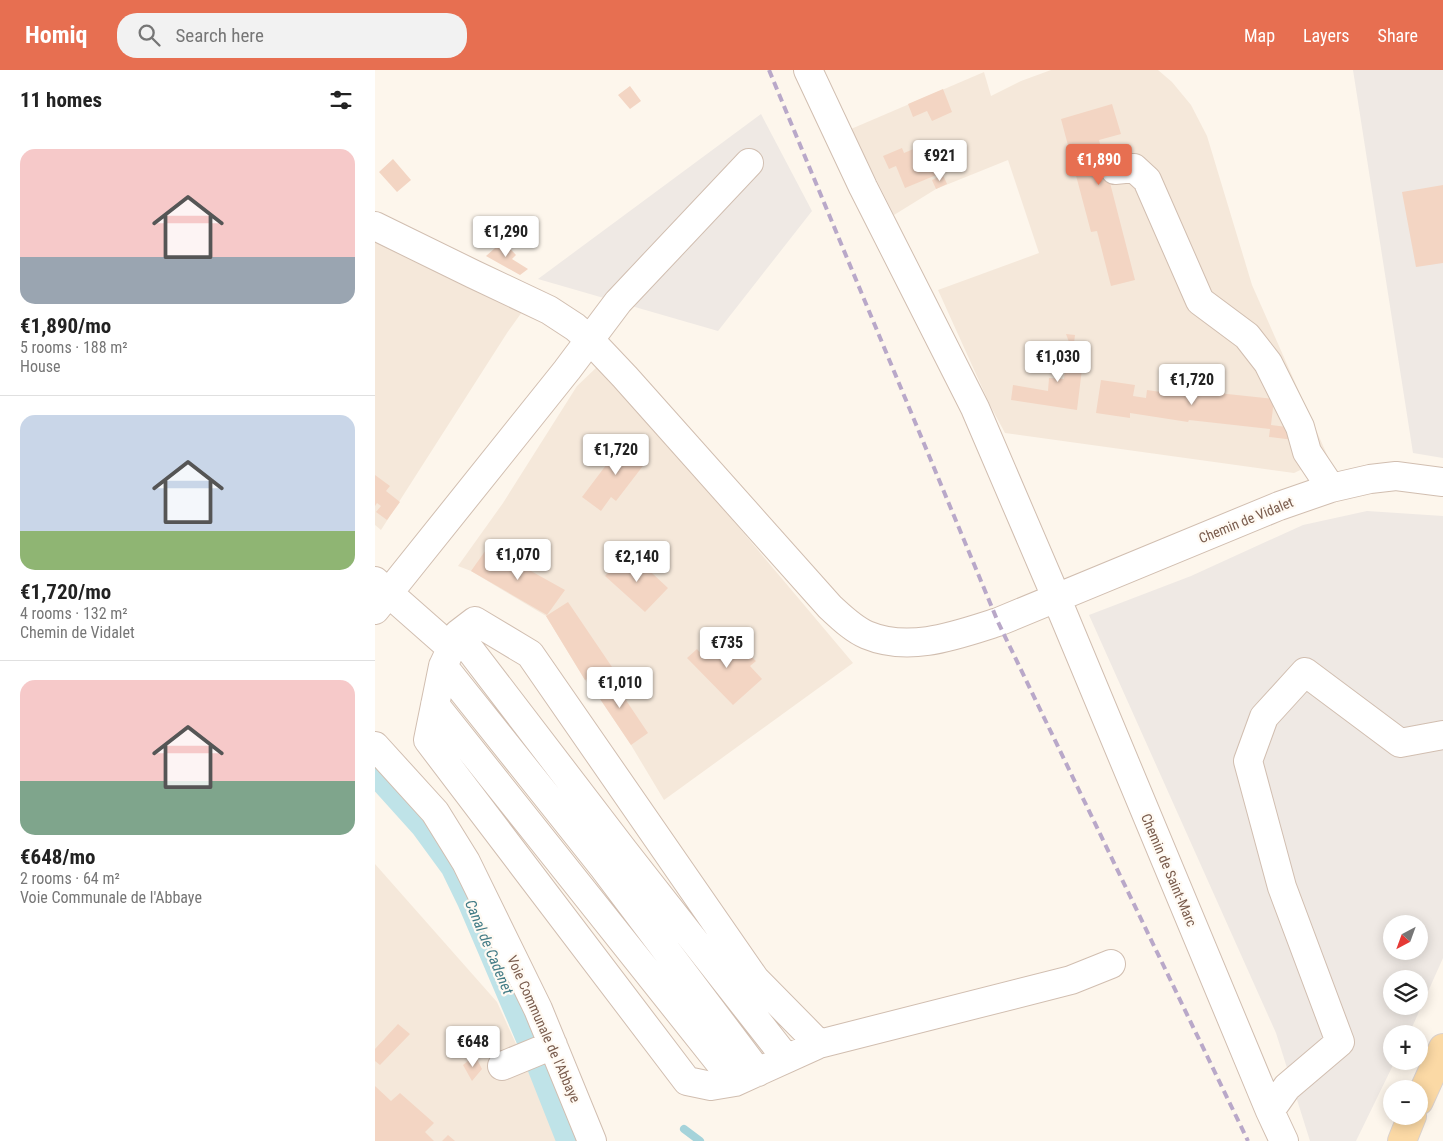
<!DOCTYPE html>
<meta charset="utf-8">
<style>
body{margin:0;font-family:"Roboto Condensed",sans-serif;background:#f2f2f2;color:#222;height:100vh;display:flex;flex-direction:column;font-size:19px;white-space:nowrap}
*{box-sizing:border-box;margin:0}
p{font-size:16px;color:#767676}
.icon{flex:none;width:28px;height:28px;fill:none;stroke:currentColor;stroke-width:2;stroke-linecap:round;stroke-linejoin:round}
.map{position:relative;flex:1;overflow:hidden}
.side{display:flex;flex-direction:column;background:#fff;width:375px}
.side>*{flex:none}
.needle{width:32px;rotate:221deg}
.tools{position:absolute;left:1008px;top:845px;display:grid;gap:10px}
.tools a{display:grid;place-items:center;width:45px;height:45px;border-radius:50%;background:#fff;box-shadow:0 2px 12px #0003;font-size:25px}
.price{position:absolute;translate:-50% -42px;padding:0 11px;border-radius:5px;background:#fff;color:#222;font-size:16px;line-height:32px;filter:drop-shadow(0 1px 2px #0008)}
.price::after{content:'';position:absolute;left:50%;top:30px;width:15px;height:11px;margin-left:-8px;background:inherit;clip-path:polygon(0 0,100% 0,50% 100%)}
.price.current{background:#e76f51;color:#fff}
ul{padding:0;list-style:none}
li{display:grid;align-content:center;gap:10px;height:265px;padding:0 20px}
li+li{border-top:1px solid #e0e0e0}
li span{display:grid;place-items:center;height:155px;border-radius:15px;color:#555}
li>.icon{margin-inline-start:auto}
span .icon{width:90px;height:90px;fill:#fffc;stroke-width:1}
li b{font-size:21px}
h2{display:flex;justify-content:space-between;align-items:center;height:60px;padding:0 20px;font-size:21px}
header{display:flex;align-items:center;gap:30px;box-sizing:border-box;height:70px;padding:0 25px;background:#e76f51;color:#fff}
header strong{font-size:24px}
nav{display:flex;gap:28px;margin-inline-start:auto;font-size:18px}
.search{width:350px;height:45px;background:#f2f2f2;display:flex;align-items:center;gap:12px;box-sizing:border-box;padding:0 18px;border-radius:20px;color:#767676;font-size:19px}
main{display:flex;flex:1;min-height:0}
.map>svg:first-child{display:block}
.residential{fill:#f5e8da}
.industrial{fill:#efe9e4;fill-rule:evenodd}
.lines{fill:none;stroke-linecap:round;stroke-linejoin:round}
.stream{stroke:#a5d3da;stroke-width:8}
.canal{stroke:#bfe3e8;stroke-width:25}
.building{fill:#f3d5c3}
.minor-casing{stroke:#d1beb0;stroke-width:30}
.major-casing{stroke:#dad1cd;stroke-width:30}
.minor{stroke:#fff;stroke-width:28}
.major{stroke:#fbd9a5;stroke-width:28}
.rail{stroke:#b9a8c9;stroke-width:4;stroke-dasharray:8 5;stroke-linecap:butt}
.labels{text-anchor:middle;stroke-width:4.5;stroke-linejoin:round;paint-order:stroke}
.street-label{font-size:14px;fill:#7a5c4d;stroke:#fffaf3}
.water-label{font-size:15px;font-style:italic;fill:#437c86;stroke:#fffaf3}
</style>
<header>
<strong>Homiq</strong>
<div class="search"><svg class="icon" aria-label="search" viewBox="0 0 24 24"><circle cx="10" cy="10" r="6"/><path d="M15 15l6 6"/></svg>Search here</div>
<nav><a>Map</a><a>Layers</a><a>Share</a></nav>
</header>
<main>
<section class="side">
<h2>11 homes<svg class="icon" aria-label="filters" viewBox="0 0 24 24"><path d="M4 7h16M4 17h16"/><circle cx="9" cy="7" r="2"/><circle cx="15" cy="17" r="2"/></svg></h2>
<ul>
<li><span style="background:linear-gradient(#f6c9c9 70%,#9aa5b1 0)"><svg class="icon" aria-label="home" viewBox="0 0 24 24"><path d="M3 11l9-7 9 7M6 9v11h12V9"/></svg></span><div><b>€1,890/mo</b><p>5 rooms · 188 m²</p><p>House</p></div></li>
<li><span style="background:linear-gradient(#c9d6e8 75%,#8fb573 0)"><svg class="icon" aria-label="home" viewBox="0 0 24 24"><path d="M3 11l9-7 9 7M6 9v11h12V9"/></svg></span><div><b>€1,720/mo</b><p>4 rooms · 132 m²</p><p>Chemin de Vidalet</p></div></li>
<li><span style="background:linear-gradient(#f6c9c9 65%,#7fa58c 0)"><svg class="icon" aria-label="home" viewBox="0 0 24 24"><path d="M3 11l9-7 9 7M6 9v11h12V9"/></svg></span><div><b>€648/mo</b><p>2 rooms · 64 m²</p><p>Voie Communale de l'Abbaye</p></div></li>
</ul>
</section>
<div class="map">
<svg width="1068" height="1071" viewBox="0 0 1068 1071">
<rect width="100%" height="100%" fill="#fdf6ec"/>
<!-- residential -->
<path class="residential" d="M 676,0 L 783,0 L 797,12 L 816,35 L 832,66 L 877,215 L 953,387 L 919,403 L 630,363 L 615,335 L 563,220 L 664,183 L 633,90 L 561,119 L 519,145 L 476,59 L 609,2 L 616,26 L 646,11 Z
M 0,172 L 147,242 L 132,263 L 6,460 L 0,455 Z
M 222,297 L 238,310 L 281,359 L 478,593 L 289,730 L 256,675 L 217,617 L 210,610 L 171,546 L 96,501 L 83,496 L 128,433 L 202,316 Z
M 0,794 L 122,932 L 185,1071 L 0,1071 Z"/>
<!-- industrial -->
<path class="industrial" d="M 978,0 L 1068,0 L 1068,388 L 1038,383 Z
M 386,44 L 437,141 L 343,261 L 163,209 Z
M 992,441 L 1068,446 L 1068,888 L 1034,964 L 1016,964 L 1016,991 L 1020,991 L 981,1071 L 935,1071 L 901,963 L 714,545 L 816,506 L 928,455 ZM 1016,854 L 1044,854 L 1044,881 L 1016,881 ZM 1016,909 L 1044,909 L 1044,936 L 1016,936 Z"/>
<g class="lines">
<!-- stream -->
<path class="stream" d="M 309,1059 L 325,1071"/>
<!-- canal -->
<path class="canal" d="M 0,703 L 48,756 L 78,797 L 95,832 L 154,970 L 194,1071"/>
</g>
<!-- building -->
<path class="building" d="M 255,16 L 266,31 L 255,39 L 243,25 Z
M 568,19 L 577,42 L 557,51 L 552,41 L 538,47 L 533,34 Z
M 737,34 L 746,64 L 724,70 L 760,210 L 736,216 L 722,161 L 716,162 L 686,49 Z
M 560,70 L 571,101 L 530,118 L 521,96 L 514,99 L 508,86 L 527,78 L 529,83 Z
M 18,89 L 36,110 L 22,122 L 4,102 Z
M 568,105 L 572,114 L 561,119 L 557,110 Z
M 1068,115 L 1068,193 L 1041,197 L 1027,122 Z
M 128,171 L 141,185 L 137,189 L 153,199 L 145,205 L 111,186 Z
M 691,264 L 700,265 L 699,273 L 710,274 L 702,340 L 636,330 L 638,315 L 673,321 L 674,308 L 689,309 L 694,272 Z
M 816,302 L 837,305 L 844,312 L 843,323 L 899,329 L 896,355 L 920,358 L 919,370 L 894,367 L 895,359 L 814,350 L 813,352 L 755,343 L 755,348 L 721,343 L 726,310 L 760,315 L 758,326 L 771,328 L 772,320 L 807,325 L 817,320 Z
M 250,370 L 274,388 L 241,431 L 236,427 L 226,441 L 207,427 Z
M 0,405 L 15,416 L 11,421 L 25,432 L 12,450 L 1,442 L 6,436 L 2,433 L 0,436 Z
M 113,477 L 190,520 L 172,545 L 96,501 Z
M 249,486 L 260,496 L 264,491 L 293,518 L 270,542 L 230,506 Z
M 193,532 L 237,597 L 210,610 L 171,546 Z
M 350,564 L 364,578 L 365,576 L 381,591 L 375,596 L 387,609 L 358,635 L 312,588 L 322,579 L 328,586 Z
M 232,602 L 273,663 L 256,675 L 217,617 Z
M 23,954 L 35,964 L 5,995 L 0,991 L 0,979 Z
M 100,985 L 107,999 L 97,1011 L 88,995 Z
M 0,1016 L 16,1031 L 25,1023 L 59,1053 L 50,1062 L 59,1071 L 0,1071 Z
M 73,1065 L 80,1071 L 67,1071 Z"/>
<g class="lines">
<defs>
<path id="minor" d="M 433,0 L 488,117 L 600,338 L 681,527 L 895,1041 L 909,1071
M 740,100 L 759,98 L 772,110 L 825,231 L 872,266 L 893,293 L 925,357 L 932,382 L 956,418
M 0,156 L 98,204 L 174,240 L 200,257 L 215,270 L 250,307 L 455,537 C 466,547 478,559 492,565 C 535,583 582,565 623,552 L 904,436 L 956,418 L 995,409 L 1021,406 L 1068,412
M 0,511 L 76,578
M 0,540 L 192,300 L 243,232 L 374,93
M 83,564 L 249,781 L 411,988
M 68,596 L 229,798 L 383,1002
M 60,635 L 360,1012
M 0,676 L 60,742 L 91,792 L 163,939 L 217,1071
M 444,974 L 360,1012 L 336,1016 L 312,1011 L 53,670 L 68,596 L 83,564 L 100,551 L 155,584 L 380,909 L 444,974 L 696,910 L 736,894
M 127,996 L 178,975
M 895,1041 L 912,1017 L 965,972 L 907,817 L 873,691 L 889,647 L 930,602 L 1025,673 L 1068,665"/>
<path id="major" d="M 1044,1031 L 1068,978
M 1027,1071 L 1037,1046"/>
</defs>
<!-- minor casing -->
<use href="#minor" class="minor-casing"/>
<!-- major casing -->
<use href="#major" class="major-casing"/>
<!-- minor -->
<use href="#minor" class="minor"/>
<!-- major -->
<use href="#major" class="major"/>
<!-- rail -->
<path class="rail" d="M 394,0 L 623,552 L 873,1071"/>
</g>
<g class="labels">
<!-- street labels -->
<g class="street-label">
<text transform="translate(871 450) rotate(-22)" y="5">Chemin de Vidalet</text>
<text transform="translate(794 800) rotate(67)" y="5">Chemin de Saint-Marc</text>
<text transform="translate(169 959) rotate(66)" y="5">Voie Communale de l'Abbaye</text>
</g>
<!-- water labels -->
<g class="water-label">
<text transform="translate(114 877) rotate(67)" y="5">Canal de Cadenet</text>
</g>
</g>
</svg>
<div class="tools">
<a><svg class="needle" viewBox="-14 -14 28 28"><path d="M0-13l5 13h-10z" fill="#e53935"/><path d="M0 13l5-13h-10z" fill="#767676"/></svg></a>
<a><svg class="icon" aria-label="layers" viewBox="0 0 24 24"><path d="M12 4l9 5-9 5-9-5zM3 14l9 5 9-5"/></svg></a>
<a>+</a>
<a>−</a>
</div>
<b class="price" style="left:565px;top:112px">€921</b>
<b class="price current" style="left:724px;top:116px">€1,890</b>
<b class="price" style="left:131px;top:188px">€1,290</b>
<b class="price" style="left:683px;top:313px">€1,030</b>
<b class="price" style="left:817px;top:336px">€1,720</b>
<b class="price" style="left:241px;top:406px">€1,720</b>
<b class="price" style="left:143px;top:511px">€1,070</b>
<b class="price" style="left:262px;top:513px">€2,140</b>
<b class="price" style="left:352px;top:599px">€735</b>
<b class="price" style="left:245px;top:639px">€1,010</b>
<b class="price" style="left:98px;top:998px">€648</b>
</div>
</main>
